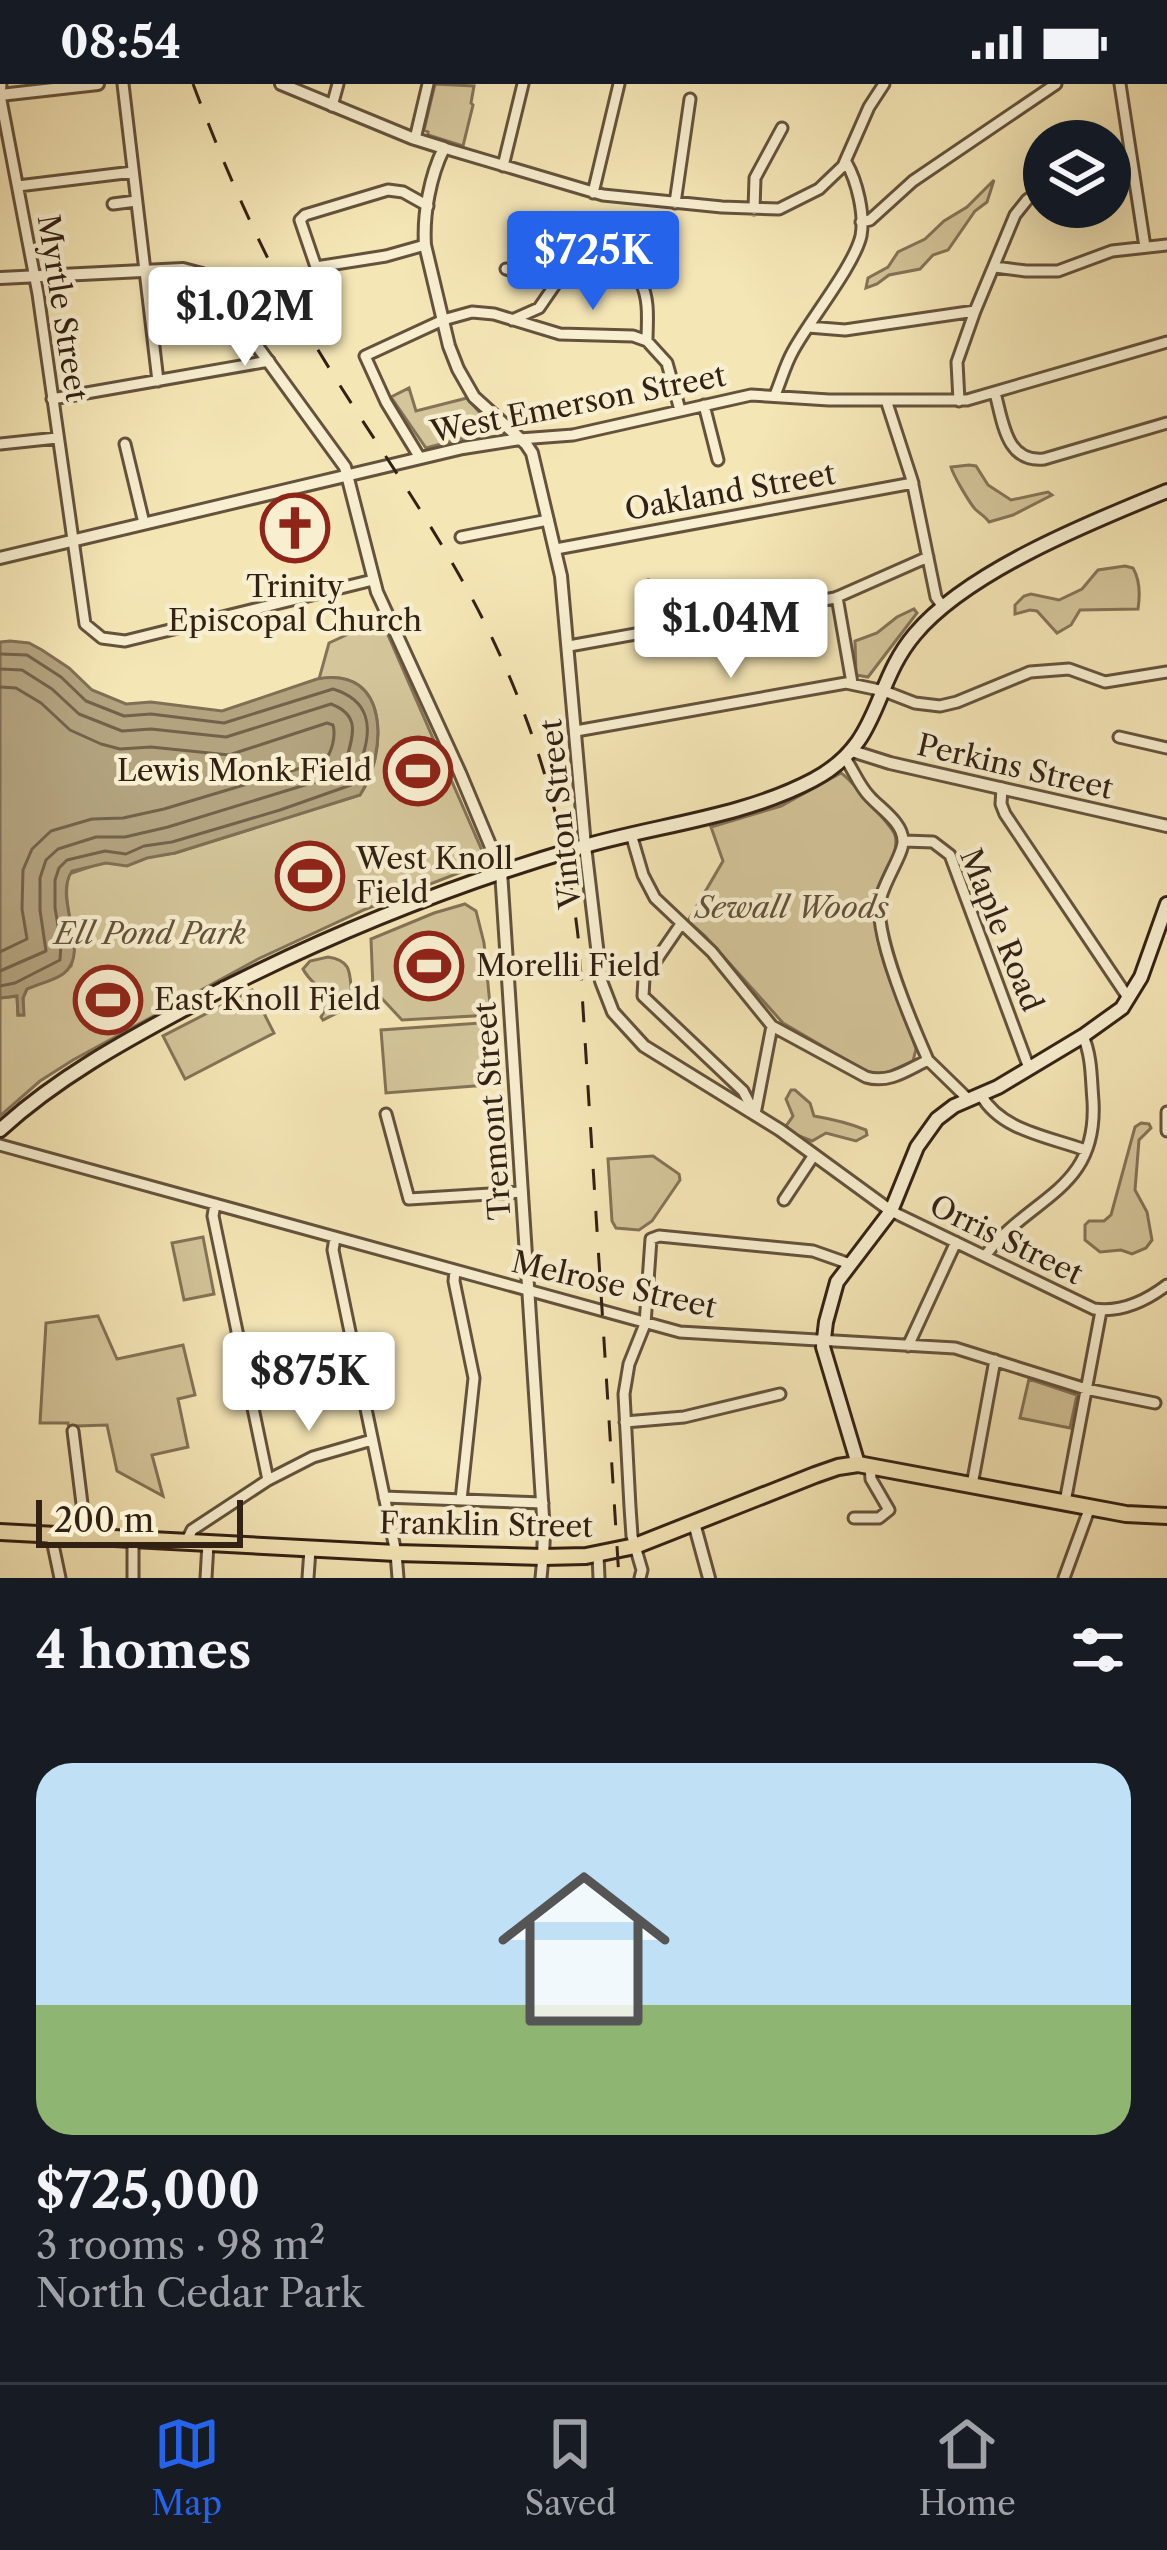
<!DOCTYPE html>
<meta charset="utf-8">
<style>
body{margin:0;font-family:"Libre Caslon Text",serif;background:#242831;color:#f1f3f6;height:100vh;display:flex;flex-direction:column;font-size:45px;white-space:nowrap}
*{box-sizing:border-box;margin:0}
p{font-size:39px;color:#9ea1a6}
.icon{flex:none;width:66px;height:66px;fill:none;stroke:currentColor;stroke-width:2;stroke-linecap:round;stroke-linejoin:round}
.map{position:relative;height:1494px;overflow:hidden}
.panel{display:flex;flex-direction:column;background:#171b24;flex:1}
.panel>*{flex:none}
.tools{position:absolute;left:1023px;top:36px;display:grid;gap:24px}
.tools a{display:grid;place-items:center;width:108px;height:108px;border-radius:50%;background:#171b24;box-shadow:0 12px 48px #0002;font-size:60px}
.scale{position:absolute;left:36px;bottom:30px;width:207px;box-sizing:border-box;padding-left:12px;border:6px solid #332114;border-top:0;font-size:33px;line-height:42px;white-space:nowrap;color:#332114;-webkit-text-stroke:9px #f8efd0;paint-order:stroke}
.price{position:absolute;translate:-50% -102px;padding:0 27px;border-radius:12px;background:#fff;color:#222;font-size:39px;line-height:78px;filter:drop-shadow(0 3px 6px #0008)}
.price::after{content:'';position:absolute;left:50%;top:72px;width:36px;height:27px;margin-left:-18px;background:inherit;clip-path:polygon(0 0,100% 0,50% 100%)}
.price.active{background:#2563eb;color:#fff}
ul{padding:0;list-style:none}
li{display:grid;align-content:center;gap:24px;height:636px;padding:0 36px}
li span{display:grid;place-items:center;height:372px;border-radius:36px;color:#555}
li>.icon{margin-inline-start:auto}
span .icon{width:216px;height:216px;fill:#fffc;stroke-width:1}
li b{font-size:51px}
h2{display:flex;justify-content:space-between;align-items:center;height:144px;padding:0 36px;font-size:51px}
.status{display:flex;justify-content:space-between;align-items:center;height:84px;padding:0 60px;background:#171b24;direction:ltr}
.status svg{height:33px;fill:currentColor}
.tab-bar{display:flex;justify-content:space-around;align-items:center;height:168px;border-top:3px solid #363941;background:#171b24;font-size:33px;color:#9ea1a6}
.tab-bar a{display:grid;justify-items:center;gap:6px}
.tab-bar .active{color:#2563eb}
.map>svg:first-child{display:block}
.green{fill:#d4c59a;stroke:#847357;stroke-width:3}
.water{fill:#b3a37f;stroke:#806f54;stroke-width:3}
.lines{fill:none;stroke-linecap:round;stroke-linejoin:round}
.shore{stroke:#73624a;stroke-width:3}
.minor-casing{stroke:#64523c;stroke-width:15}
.tertiary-casing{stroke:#64523c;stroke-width:16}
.secondary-casing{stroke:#332114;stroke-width:18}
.primary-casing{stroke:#332114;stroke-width:20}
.minor{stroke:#f8efd0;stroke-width:9}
.tertiary{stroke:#f8efd0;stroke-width:10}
.secondary{stroke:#f8efd0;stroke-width:12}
.primary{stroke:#f5e6b6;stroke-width:14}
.rail{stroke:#332114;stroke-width:3;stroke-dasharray:21 21;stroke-linecap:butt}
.labels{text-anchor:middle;stroke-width:9;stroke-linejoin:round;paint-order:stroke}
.street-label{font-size:30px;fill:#332114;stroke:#f8efd0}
.poi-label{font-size:30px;fill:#332114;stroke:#f8efd0;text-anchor:start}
.park-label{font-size:30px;font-style:italic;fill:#63523c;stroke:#f8efd0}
</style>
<div class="status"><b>08:54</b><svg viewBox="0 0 49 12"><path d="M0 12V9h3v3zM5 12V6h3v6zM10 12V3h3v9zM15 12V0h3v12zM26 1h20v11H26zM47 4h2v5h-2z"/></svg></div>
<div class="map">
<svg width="1167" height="1494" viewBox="0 0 1167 1494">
<rect width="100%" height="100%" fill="#f5e6b6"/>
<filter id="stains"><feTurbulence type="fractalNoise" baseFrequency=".00167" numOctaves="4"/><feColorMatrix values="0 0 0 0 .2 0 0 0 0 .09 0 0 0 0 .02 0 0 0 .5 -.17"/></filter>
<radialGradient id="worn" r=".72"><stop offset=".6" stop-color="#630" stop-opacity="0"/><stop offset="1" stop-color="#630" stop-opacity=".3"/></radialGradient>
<!-- green -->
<path class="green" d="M 435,0 L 474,2 L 471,19 L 473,21 L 463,62 L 428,51 L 428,48 L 424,46 Z
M 994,96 L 987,118 L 975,127 L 948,166 L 933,171 L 920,185 L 889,191 L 877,200 L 866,204 L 868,194 L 888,183 L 898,168 L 925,155 L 944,137 L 967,123 Z
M 409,304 L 416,327 L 467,314 L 487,337 L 487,348 L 426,364 L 391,313 Z
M 969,381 L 976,382 L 988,401 L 1011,416 L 1048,408 L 1052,411 L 1013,431 L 989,438 C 986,433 980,430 975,425 C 969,418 953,391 951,383 Z
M 1125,482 L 1133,484 C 1140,496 1140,512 1138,525 L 1080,526 L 1071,541 L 1057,549 L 1037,527 L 1030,526 L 1015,530 L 1015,521 L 1024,512 L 1031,510 L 1059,516 L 1082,505 L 1098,486 Z
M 914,525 L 917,529 L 868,593 L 856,591 L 855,557 L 877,549 L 897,533 Z
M 381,535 L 487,778 L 366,825 L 258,875 L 73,976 L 40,997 L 0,1032 L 0,914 L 17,912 L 18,931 L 23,931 L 23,914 L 27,905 L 59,892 L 71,882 C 80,851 60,820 69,790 L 101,779 L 175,769 L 360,711 C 387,672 391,582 319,595 L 329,559 Z
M 841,689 C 847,692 893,744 895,751 C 900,769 884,788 878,804 C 875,813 875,822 875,831 C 876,877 903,923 916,965 L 913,977 L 881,991 L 867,988 L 783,939 L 705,852 L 688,837 L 723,777 L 711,743 L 781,722 Z
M 465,820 L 476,827 L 484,859 L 491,931 L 402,936 L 373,905 L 371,855 L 434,829 Z
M 328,873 C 354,877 349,891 352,913 L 343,926 L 323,936 L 321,933 C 337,907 312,904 303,885 L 310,877 Z
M 252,906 L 274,949 L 185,995 L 163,952 Z
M 494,938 L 499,1000 L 386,1009 L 381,946 Z
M 791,1006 L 795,1006 L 810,1019 L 814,1032 C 832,1035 849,1039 866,1046 L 867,1051 L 856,1057 L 826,1049 L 812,1057 L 794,1050 L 786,1042 L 793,1032 L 786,1015 Z
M 1141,1039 L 1149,1040 L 1151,1044 L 1139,1056 L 1135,1106 L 1147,1128 L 1152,1156 L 1146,1164 L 1132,1170 L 1121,1166 L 1100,1168 L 1085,1156 L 1085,1141 L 1089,1137 L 1104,1137 L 1111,1131 L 1135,1043 Z
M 653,1072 L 679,1090 L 680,1096 L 652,1137 L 639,1146 L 616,1144 L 612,1137 L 608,1075 Z
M 203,1153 L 214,1210 L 184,1216 L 172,1159 Z
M 98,1232 L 117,1275 L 183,1261 L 195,1311 L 178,1315 L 188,1363 L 152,1371 L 163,1412 L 117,1387 L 107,1341 L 77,1342 L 80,1371 L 72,1366 L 68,1339 L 40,1339 L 46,1239 Z
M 1029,1295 L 1077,1311 L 1070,1344 L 1020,1334 Z"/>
<!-- water -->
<path class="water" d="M 10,557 L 29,559 L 42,566 L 69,584 L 92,606 L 126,620 L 151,618 L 222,627 L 317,595 C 391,581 387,669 360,711 L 175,769 L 147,774 L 127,782 L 106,779 L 72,787 C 52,816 93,868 63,890 C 53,897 38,900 27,905 L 23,914 L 24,931 L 18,931 L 17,912 L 0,914 L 0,558 Z"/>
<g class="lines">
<!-- shore -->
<path class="shore" d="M 0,570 L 27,571 L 61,593 L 86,617 L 124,632 L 151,630 L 224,639 L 333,605 C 369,616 373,642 362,674 C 358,685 359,692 351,701 L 280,726 L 172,758 L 144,762 L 126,770 L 105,767 L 67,776 L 59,784 L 55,796 L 55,824 L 61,859 L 60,876 L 15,899 L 0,902
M 0,585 L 22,586 L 52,605 L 79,630 L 122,647 L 151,645 L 226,653 L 331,620 C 366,633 349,659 344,686 L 331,693 L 168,743 L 125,753 L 96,753 L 58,765 L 46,776 L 40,794 L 40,826 L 46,867 L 0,887
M 0,603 L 16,604 L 41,619 L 70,646 L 101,660 L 120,665 L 151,663 L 229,671 L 327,639 L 333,641 C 336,652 332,669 324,677 L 164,725 L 123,734 L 92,735 L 51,747 L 32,765 L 23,786 L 22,825 L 27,855 L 0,868"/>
<defs>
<path id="minor" d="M 1,0 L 0,11 L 38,210 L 85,540 L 102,554 L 125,557 L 373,496
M 123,0 L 158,297
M 1120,0 L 1145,163
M 332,22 L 338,0
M 415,55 L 428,0
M 444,64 L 603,111 L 722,123 L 779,125 L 819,105 L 843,82 L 869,23 L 884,0
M 503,82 L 523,0
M 18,102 L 133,88
M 593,109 L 619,0
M 675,119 L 690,15
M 113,120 L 136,117
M 754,125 L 755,94 L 782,44
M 861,138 L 870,136 L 913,97 L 1056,0
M 425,161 L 386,172 L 316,183 L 300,136 L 305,131 L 388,106 L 403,108 L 428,122
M 995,183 L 1026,187 L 1058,187 L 1112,167 L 1167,161
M 506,185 L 554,199
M 512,236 L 539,224 L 563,189 C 587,179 625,171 641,199 C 650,216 647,239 647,257
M 808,243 L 845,246 L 975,227
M 995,309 C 1003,338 1006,379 1044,375 L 1167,339
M 775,311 C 781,297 785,281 793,267 C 809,237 854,182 861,152 C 865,130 857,97 846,78
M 52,315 L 269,277
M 886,316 L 912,396 L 936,513 L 943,523
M 959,317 L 957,278 L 975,227 L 1015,131 L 1027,116 L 1044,103
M 704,321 L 718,376
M 520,355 L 573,351 L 751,311 L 829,316 L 967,316 L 1167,258
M 0,360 L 57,354
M 125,360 L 144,439
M 420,374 L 386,318 L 365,272 L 443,236 L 472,228 L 494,230 L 560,250 L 633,252 L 647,257 L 667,279 L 680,326
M 461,453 L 548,436
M 556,465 L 913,399
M 648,502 L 657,546
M 837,513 L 852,599
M 569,562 L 835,514 L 928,473
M 576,647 L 846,599 L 884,607 L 915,619 L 940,622 L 957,618 L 1030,588 L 1069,585 L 1105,598 L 1167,588
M 1119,653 L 1167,664
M 1002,704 L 1001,720 L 1005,730 L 1129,915
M 631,750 L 643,791 L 655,814 L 712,868 L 772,942 L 866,993 C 889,1000 907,986 928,976 C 913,942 874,851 880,817 C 883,799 904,769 903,757 C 903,739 881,725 870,713 C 859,702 854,687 845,674
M 904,757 L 933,758 L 950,771 L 1029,984
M 681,840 L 644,894 L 643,912 L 743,1007 L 755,1030
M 928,976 L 968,1015
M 981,1011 C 1001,1047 1050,1053 1085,1066
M 1167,1028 L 1167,1047
M 386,1030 L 409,1115 L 522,1108
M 755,1030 L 772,942
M 0,1061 L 680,1248 L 955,1264 L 1086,1305 L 1155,1319
M 784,1116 L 814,1071
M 891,1127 L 1094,1225 C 1121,1229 1146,1217 1167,1201
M 335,1154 L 333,1166 L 396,1469 L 398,1494
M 985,1172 C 1029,1112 1098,1108 1093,1017 C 1091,994 1092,973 1083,952
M 455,1187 L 454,1197 L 474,1294 L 461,1416
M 908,1262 L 956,1158
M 625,1338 L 684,1333 L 780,1310
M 73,1347 L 86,1452
M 268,1396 L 313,1373 L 372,1356
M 972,1401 L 995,1276
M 384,1413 L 543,1419
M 1065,1418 L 1101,1227
M 854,1434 L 879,1434 L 889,1426 L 871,1395 L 870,1382
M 51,1451 L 60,1494
M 186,1458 L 192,1446 L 268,1396 L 213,1132 L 215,1120
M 598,1471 L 599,1494
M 133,1494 L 133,1455
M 206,1494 L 208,1459
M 308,1494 L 310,1465
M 541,1494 L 543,1473
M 640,1494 L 642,1486 L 632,1452 L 630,1423 L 624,1310 L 629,1280 L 645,1240 L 651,1155 L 659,1152 L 813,1167 L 850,1180
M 1064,1494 L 1090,1423"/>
<path id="tertiary" d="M 281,0 L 412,54 L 444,64 C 430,92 423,130 425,161 L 449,262 L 458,285 L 474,313 L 526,360 L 532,369 L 561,492 L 585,762 L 601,897 L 613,928 L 644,962 L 780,1046 L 891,1127
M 0,11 L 98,0
M 0,194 L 183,185 L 202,190 L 220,211 L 345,383 L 377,508 L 460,689 L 501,787 L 544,1448 L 543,1473
M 0,474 L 463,364 L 520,355
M 852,667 L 890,679 L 1167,742
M 694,1439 L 709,1494"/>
<path id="secondary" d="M 0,1046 C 57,994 123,958 190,922 C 315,856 442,804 578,764 C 655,741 741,734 813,696 C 883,659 871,602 915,550 C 968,487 1091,438 1167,407
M 858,1380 L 823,1263 L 826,1238 L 837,1198 L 891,1127 L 917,1063 L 937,1035 L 954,1022 L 998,1003 L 1083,952 L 1122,924 L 1141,893 L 1167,820"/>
<path id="primary" d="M 0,1448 L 396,1469 L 543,1473 L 586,1472 L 635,1462 L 815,1391 L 838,1383 L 858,1380 L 1126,1430 L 1167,1432"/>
</defs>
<!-- minor casing -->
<use href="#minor" class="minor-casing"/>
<!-- tertiary casing -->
<use href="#tertiary" class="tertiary-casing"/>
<!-- secondary casing -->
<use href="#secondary" class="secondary-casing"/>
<!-- primary casing -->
<use href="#primary" class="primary-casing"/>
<!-- minor -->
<use href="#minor" class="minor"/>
<!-- tertiary -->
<use href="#tertiary" class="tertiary"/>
<!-- secondary -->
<use href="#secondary" class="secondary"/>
<!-- primary -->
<use href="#primary" class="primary"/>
<!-- rail -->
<path class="rail" d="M 193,0 C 221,74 252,147 290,217 C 341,311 406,397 458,489 C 524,604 565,730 579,861 L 619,1494"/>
</g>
<!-- icons -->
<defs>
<symbol id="church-ring" viewBox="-11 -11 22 22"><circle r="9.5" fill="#f8efd0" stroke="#8f2418" stroke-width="1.5"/><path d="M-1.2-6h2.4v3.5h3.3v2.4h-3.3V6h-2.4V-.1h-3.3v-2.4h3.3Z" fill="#8f2418"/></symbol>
<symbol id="stadium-ring" viewBox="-11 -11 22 22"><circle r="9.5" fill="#f8efd0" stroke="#8f2418" stroke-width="1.5"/><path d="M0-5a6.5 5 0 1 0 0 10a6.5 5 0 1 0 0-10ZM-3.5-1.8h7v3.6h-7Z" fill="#8f2418"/></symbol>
</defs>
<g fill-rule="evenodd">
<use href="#church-ring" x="257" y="406" width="76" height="76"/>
<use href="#stadium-ring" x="380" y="649" width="76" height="76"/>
<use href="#stadium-ring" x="272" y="754" width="76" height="76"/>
<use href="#stadium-ring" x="391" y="844" width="76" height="76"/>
<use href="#stadium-ring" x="70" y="878" width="76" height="76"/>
</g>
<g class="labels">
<!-- street labels -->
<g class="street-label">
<text transform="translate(62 224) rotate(81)" y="10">Myrtle Street</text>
<text transform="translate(578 320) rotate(-11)" y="10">West Emerson Street</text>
<text transform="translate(730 408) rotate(-10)" y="10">Oakland Street</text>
<text transform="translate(1015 683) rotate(13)" y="10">Perkins Street</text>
<text transform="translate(561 730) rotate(-96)" y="10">Vinton Street</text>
<text transform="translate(1001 846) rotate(68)" y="10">Maple Road</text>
<text transform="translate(493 1027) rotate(-94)" y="10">Tremont Street</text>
<text transform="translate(1006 1156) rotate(26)" y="10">Orris Street</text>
<text transform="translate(614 1201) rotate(13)" y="10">Melrose Street</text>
<text transform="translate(486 1441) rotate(1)" y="10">Franklin Street</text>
</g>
<!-- poi labels -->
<g class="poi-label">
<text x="295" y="513" text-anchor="middle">Trinity<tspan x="295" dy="34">Episcopal Church</tspan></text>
<text x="372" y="697" text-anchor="end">Lewis Monk Field</text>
<text x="356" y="785">West Knoll<tspan x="356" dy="34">Field</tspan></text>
<text x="476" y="892">Morelli Field</text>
<text x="154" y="926">East Knoll Field</text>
</g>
<!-- park labels -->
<g class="park-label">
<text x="792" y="834">Sewall Woods</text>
<text x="150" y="860">Ell Pond Park</text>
</g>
</g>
<rect width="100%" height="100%" filter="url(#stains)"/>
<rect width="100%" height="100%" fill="url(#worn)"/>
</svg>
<div class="tools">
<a><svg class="icon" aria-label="layers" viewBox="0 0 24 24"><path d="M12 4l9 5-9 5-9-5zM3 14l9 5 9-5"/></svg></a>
</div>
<div class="scale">200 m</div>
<b class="price active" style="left:593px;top:229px">$725K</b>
<b class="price" style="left:245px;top:285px">$1.02M</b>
<b class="price" style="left:731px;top:597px">$1.04M</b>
<b class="price" style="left:309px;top:1350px">$875K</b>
</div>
<section class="panel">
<h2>4 homes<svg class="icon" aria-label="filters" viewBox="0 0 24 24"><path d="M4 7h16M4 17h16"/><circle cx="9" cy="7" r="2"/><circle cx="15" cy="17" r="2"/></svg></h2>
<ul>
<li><span style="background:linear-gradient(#bfe0f5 65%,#8fb573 0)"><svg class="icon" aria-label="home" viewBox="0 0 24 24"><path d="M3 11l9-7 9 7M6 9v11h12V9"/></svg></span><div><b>$725,000</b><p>3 rooms · 98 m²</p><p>North Cedar Park</p></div></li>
</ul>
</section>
<nav class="tab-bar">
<a class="active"><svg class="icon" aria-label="map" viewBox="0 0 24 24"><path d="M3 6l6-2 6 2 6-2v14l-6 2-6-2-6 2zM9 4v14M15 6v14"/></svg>Map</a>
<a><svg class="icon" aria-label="saved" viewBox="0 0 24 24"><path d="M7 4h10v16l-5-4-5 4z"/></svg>Saved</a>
<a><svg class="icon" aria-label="home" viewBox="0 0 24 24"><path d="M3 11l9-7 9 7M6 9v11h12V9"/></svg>Home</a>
</nav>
